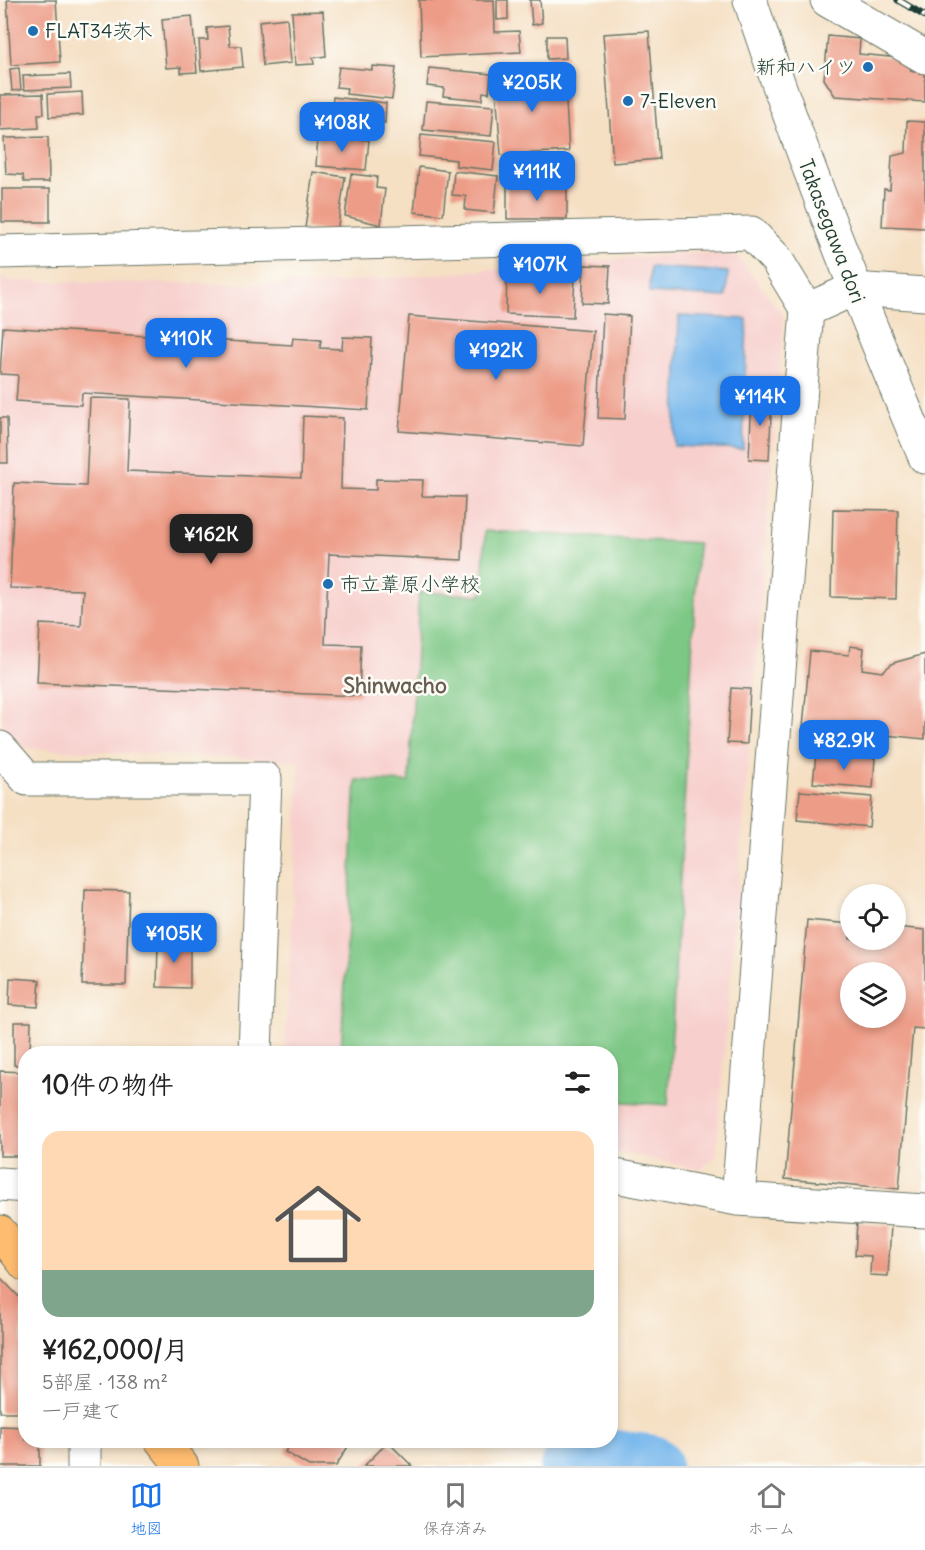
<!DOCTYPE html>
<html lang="ja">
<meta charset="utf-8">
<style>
body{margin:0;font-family:Delius,"Klee One",sans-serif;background:#f2f2f2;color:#222;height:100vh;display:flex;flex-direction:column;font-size:22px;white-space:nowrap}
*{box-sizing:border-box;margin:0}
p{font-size:20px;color:#767676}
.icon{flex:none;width:33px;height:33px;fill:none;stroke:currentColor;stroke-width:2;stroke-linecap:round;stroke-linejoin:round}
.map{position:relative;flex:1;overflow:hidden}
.panel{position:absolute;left:18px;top:1046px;width:600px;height:402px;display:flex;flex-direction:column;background:#fff;border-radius:24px;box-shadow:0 3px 9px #0003}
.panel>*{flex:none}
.buttons{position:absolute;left:840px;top:884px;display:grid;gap:12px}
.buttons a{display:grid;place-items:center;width:66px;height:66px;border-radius:50%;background:#fff;box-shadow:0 3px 9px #0003;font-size:30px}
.price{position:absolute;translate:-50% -51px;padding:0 14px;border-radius:12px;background:#1a73e8;color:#fff;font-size:20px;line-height:39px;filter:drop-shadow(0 2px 3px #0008)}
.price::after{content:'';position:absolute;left:50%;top:36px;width:18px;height:14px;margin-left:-9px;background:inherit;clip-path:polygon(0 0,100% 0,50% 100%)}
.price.active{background:#222;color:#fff}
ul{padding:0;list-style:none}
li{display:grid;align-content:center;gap:12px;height:318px;padding:0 24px}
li+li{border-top:2px solid #e0e0e0}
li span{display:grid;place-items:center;height:186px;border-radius:18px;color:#555}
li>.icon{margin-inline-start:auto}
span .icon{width:108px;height:108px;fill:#fffc;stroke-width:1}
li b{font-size:26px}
h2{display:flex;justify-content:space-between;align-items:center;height:72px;padding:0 24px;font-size:26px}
.menu{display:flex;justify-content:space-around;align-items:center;height:84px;border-top:2px solid #e0e0e0;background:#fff;font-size:16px;color:#767676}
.menu a{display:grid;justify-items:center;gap:3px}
.menu .active{color:#1a73e8}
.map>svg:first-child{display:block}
.built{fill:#f7d0cd}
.green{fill:#7ec886;stroke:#4e825d;stroke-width:1.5}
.water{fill:#78b8ec;stroke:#4c7a90;stroke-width:1.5}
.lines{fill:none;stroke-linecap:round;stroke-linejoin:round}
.river{stroke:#78b8ec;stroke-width:63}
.building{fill:#ed9c87;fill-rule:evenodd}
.minor-casing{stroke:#6a7666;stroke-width:35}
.major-casing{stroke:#6a7666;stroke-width:35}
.minor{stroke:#fff;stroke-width:33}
.major{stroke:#febc70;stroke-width:33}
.rail-casing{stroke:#1f3d34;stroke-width:7}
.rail{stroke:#fdfcf7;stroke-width:4.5;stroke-dasharray:14;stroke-linecap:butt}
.poi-dot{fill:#1f6fb2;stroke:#fdfcf7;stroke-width:2}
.labels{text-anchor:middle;stroke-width:5;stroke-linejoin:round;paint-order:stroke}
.poi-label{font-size:20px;fill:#1f3d34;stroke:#fdfcf7;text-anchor:start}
.street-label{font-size:20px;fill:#1f3d34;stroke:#fdfcf7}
.neighbourhood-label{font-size:21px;font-weight:bold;fill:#675e51;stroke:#fdfcf7}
</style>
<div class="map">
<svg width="925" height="1466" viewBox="0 0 925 1466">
<rect width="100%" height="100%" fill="#fdfcf7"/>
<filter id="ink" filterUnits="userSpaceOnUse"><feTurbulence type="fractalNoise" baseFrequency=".0167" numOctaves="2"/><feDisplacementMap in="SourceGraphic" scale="12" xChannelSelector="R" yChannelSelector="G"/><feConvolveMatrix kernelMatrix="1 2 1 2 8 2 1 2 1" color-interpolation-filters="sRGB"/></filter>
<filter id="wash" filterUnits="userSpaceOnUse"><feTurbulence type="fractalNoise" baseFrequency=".008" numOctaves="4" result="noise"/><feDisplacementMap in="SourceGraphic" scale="24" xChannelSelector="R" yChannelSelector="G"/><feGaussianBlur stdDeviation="1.35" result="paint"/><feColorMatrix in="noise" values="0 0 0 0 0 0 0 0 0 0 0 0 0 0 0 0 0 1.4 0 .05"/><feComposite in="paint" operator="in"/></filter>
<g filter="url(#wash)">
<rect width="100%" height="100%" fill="#f5e0c4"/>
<!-- built -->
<path class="built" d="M 691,253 L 737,256 L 784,316 L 716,1156 L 700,1170 L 611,1150 L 610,1053 L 285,1053 L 300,761 L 21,748 L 3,729 L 0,671 L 0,278 L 14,281 L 308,285 Z"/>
<!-- green -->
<path class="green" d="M 485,531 L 698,543 L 668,1105 L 611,1101 L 610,1053 L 341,1053 L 356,780 L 409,782 L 419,592 L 482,595 Z"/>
<!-- water -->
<path class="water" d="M 650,267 L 728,272 L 726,297 L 649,293 Z
M 679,316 L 747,319 L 743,449 L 674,446 Z"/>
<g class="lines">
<!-- river -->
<path class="river" d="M 572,1466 L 611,1461 L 650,1466"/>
</g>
<g id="blocks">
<!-- building -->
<path class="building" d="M 7,0 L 56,0 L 60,62 L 11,65 Z
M 419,0 L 494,0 L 495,32 L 519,31 L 521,52 L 421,57 Z
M 497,0 L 508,0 L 508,19 L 497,20 Z
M 530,0 L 540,0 L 542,23 L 532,25 Z
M 323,11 L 326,56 L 313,58 L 314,64 L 295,65 L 292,12 Z
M 192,16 L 197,72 L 181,73 L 181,67 L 166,68 L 162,19 Z
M 287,18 L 291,63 L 263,66 L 259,21 Z
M 228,26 L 230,46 L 241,46 L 243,67 L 201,71 L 199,40 L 208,40 L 207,28 Z
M 649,31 L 659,159 L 613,163 L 603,34 Z
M 547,36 L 565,36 L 566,58 L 547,59 Z
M 828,36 L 860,39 L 859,54 L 900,58 L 909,63 L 911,71 L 925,72 L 925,102 L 835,96 L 824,79 Z
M 372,66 L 396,68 L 392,99 L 346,94 L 347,88 L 336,87 L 339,67 L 372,70 Z
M 19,68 L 21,90 L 12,91 L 10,69 Z
M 429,68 L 491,74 L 489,93 L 483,92 L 482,100 L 443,96 L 444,88 L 427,86 Z
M 564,70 L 569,151 L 501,155 L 495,75 Z
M 70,74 L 71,88 L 24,90 L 23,76 Z
M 82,92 L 83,115 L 49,117 L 48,94 Z
M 43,94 L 44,114 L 38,114 L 39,128 L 0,130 L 0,95 Z
M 333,97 L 386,103 L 385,123 L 366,121 L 365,129 L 330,126 Z
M 426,101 L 494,106 L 491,136 L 423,130 Z
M 907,121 L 925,122 L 925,228 L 882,226 L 884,189 L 890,190 L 892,156 L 906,153 Z
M 421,135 L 496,142 L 493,170 L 456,166 L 456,160 L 419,156 Z
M 318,136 L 369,140 L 366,170 L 316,166 Z
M 48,137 L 49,182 L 24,182 L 23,175 L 6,174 L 4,138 Z
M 419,167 L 448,171 L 443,215 L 414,212 Z
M 454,171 L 498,176 L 494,213 L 465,210 L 466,196 L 452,195 Z
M 313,172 L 345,177 L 337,232 L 305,228 Z
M 351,174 L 377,177 L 376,188 L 385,189 L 381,225 L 345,216 Z
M 507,185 L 567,185 L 567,219 L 507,219 Z
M 2,189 L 50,189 L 50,222 L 2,222 Z
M 584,265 L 610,266 L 608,304 L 582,303 Z
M 507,272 L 575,276 L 573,317 L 506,314 Z
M 603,314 L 630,316 L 625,419 L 598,418 Z
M 409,316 L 593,331 L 583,446 L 399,431 Z
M 3,327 L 292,345 L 293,338 L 321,340 L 320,348 L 342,349 L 343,337 L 372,338 L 368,410 L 82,393 L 81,405 L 16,401 L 18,375 L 0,374 Z
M 752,395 L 772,396 L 769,460 L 749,459 Z
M 90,398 L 130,399 L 127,471 L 301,478 L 303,416 L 343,418 L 341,489 L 376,490 L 376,479 L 423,480 L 422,496 L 465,497 L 462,560 L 329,554 L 325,644 L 361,645 L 359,696 L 37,683 L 40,624 L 81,626 L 83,590 L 10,588 L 14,483 L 86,486 Z
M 0,418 L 7,418 L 8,463 L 0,463 Z
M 833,509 L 898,510 L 896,599 L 831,597 Z
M 850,646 L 864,648 L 862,669 L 882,672 L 893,663 L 925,654 L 925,739 L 803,727 L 810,651 L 849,655 Z
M 731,688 L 750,689 L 747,744 L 727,743 Z
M 816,754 L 875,758 L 873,788 L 813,783 Z
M 800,791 L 872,797 L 869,827 L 797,820 Z
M 85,890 L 129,891 L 126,985 L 82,985 Z
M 807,920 L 850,924 L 850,939 L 896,939 L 896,927 L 925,930 L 925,1029 L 913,1028 L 899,1189 L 785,1179 ZM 850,972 L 896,972 L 896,1017 L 850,1017 Z
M 158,940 L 190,940 L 190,988 L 157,987 Z
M 10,978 L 40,980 L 38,1007 L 9,1005 Z
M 14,1022 L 31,1022 L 30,1053 L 26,1053 L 26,1065 L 14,1065 Z
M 0,1071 L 26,1072 L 26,1156 L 0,1156 Z
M 857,1222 L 891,1225 L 888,1276 L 870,1275 L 871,1256 L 855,1255 Z
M 0,1277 L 22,1300 L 22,1355 L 26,1355 L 26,1412 L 0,1412 Z
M 0,1426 L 26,1427 L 26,1440 L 40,1440 L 40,1466 L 0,1466 Z
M 292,1440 L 352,1440 L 336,1466 L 309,1466 L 285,1452 Z
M 388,1442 L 412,1466 L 364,1466 Z"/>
</g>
</g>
<g filter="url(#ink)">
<use href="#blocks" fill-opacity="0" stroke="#6a7666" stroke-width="1.5"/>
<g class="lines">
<defs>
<path id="minor" d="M 750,0 C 801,156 861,306 925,457
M 827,0 L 925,57
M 0,252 L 751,233 L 776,259 L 807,310 L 738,1199 L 610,1175
M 807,310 L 854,289 L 925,294
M 0,748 L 27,779 L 265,779 L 255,1053
M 0,1184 L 26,1186
M 738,1199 L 925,1211
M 84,1466 L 84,1440"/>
<path id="major" d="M 0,1232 L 26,1265
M 161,1440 L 182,1466"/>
</defs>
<!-- minor casing -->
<use href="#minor" class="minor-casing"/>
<!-- major casing -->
<use href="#major" class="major-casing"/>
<!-- minor -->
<use href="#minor" class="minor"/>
<!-- major -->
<use href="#major" class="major"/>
<defs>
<path id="rail" d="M 898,0 L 925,16"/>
</defs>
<!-- rail casing -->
<use href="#rail" class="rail-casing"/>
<!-- rail -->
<use href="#rail" class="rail"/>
</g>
</g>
<!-- markers -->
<g class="poi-dot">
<circle cx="33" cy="31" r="6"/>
<circle cx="868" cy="67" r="6"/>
<circle cx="628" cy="101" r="6"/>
<circle cx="328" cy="584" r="6"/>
</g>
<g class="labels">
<!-- poi labels -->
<g class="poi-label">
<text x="45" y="38">FLAT34茨木</text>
<text x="856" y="74" text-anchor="end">新和ハイツ</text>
<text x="640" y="108">7-Eleven</text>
<text x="340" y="591">市立葦原小学校</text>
</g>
<!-- street labels -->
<g class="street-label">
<text transform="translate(832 231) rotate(69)" y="7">Takasegawa dori</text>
</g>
<!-- neighbourhood labels -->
<g class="neighbourhood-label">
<text x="395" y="693">Shinwacho</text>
</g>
</g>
</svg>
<div class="buttons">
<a><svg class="icon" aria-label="locate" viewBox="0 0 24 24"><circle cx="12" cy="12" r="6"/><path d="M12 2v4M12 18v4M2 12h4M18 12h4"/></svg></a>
<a><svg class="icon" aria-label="layers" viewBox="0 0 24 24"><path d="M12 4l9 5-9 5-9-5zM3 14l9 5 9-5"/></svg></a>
</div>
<b class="price" style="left:532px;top:113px">¥205K</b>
<b class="price" style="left:342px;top:153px">¥108K</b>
<b class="price" style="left:537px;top:202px">¥111K</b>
<b class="price" style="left:540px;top:295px">¥107K</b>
<b class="price" style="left:186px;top:369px">¥110K</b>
<b class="price" style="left:496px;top:381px">¥192K</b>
<b class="price" style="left:760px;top:427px">¥114K</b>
<b class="price active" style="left:211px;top:565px">¥162K</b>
<b class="price" style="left:844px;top:771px">¥82.9K</b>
<b class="price" style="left:174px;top:964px">¥105K</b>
<section class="panel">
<h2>10件の物件<svg class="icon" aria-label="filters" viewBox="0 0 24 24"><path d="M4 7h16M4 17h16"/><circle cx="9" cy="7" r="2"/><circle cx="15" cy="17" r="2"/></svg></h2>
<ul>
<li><span style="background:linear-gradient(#ffd9b3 75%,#7fa58c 0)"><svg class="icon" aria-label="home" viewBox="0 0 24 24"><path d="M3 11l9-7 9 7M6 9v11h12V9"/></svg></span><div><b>¥162,000/月</b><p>5部屋 · 138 m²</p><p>一戸建て</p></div></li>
</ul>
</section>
</div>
<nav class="menu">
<a class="active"><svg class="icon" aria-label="map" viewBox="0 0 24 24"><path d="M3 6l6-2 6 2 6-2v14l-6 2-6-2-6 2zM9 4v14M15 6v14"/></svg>地図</a>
<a><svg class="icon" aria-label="saved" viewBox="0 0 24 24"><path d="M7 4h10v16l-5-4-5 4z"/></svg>保存済み</a>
<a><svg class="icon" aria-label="home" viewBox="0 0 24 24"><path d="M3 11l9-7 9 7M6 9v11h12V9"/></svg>ホーム</a>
</nav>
